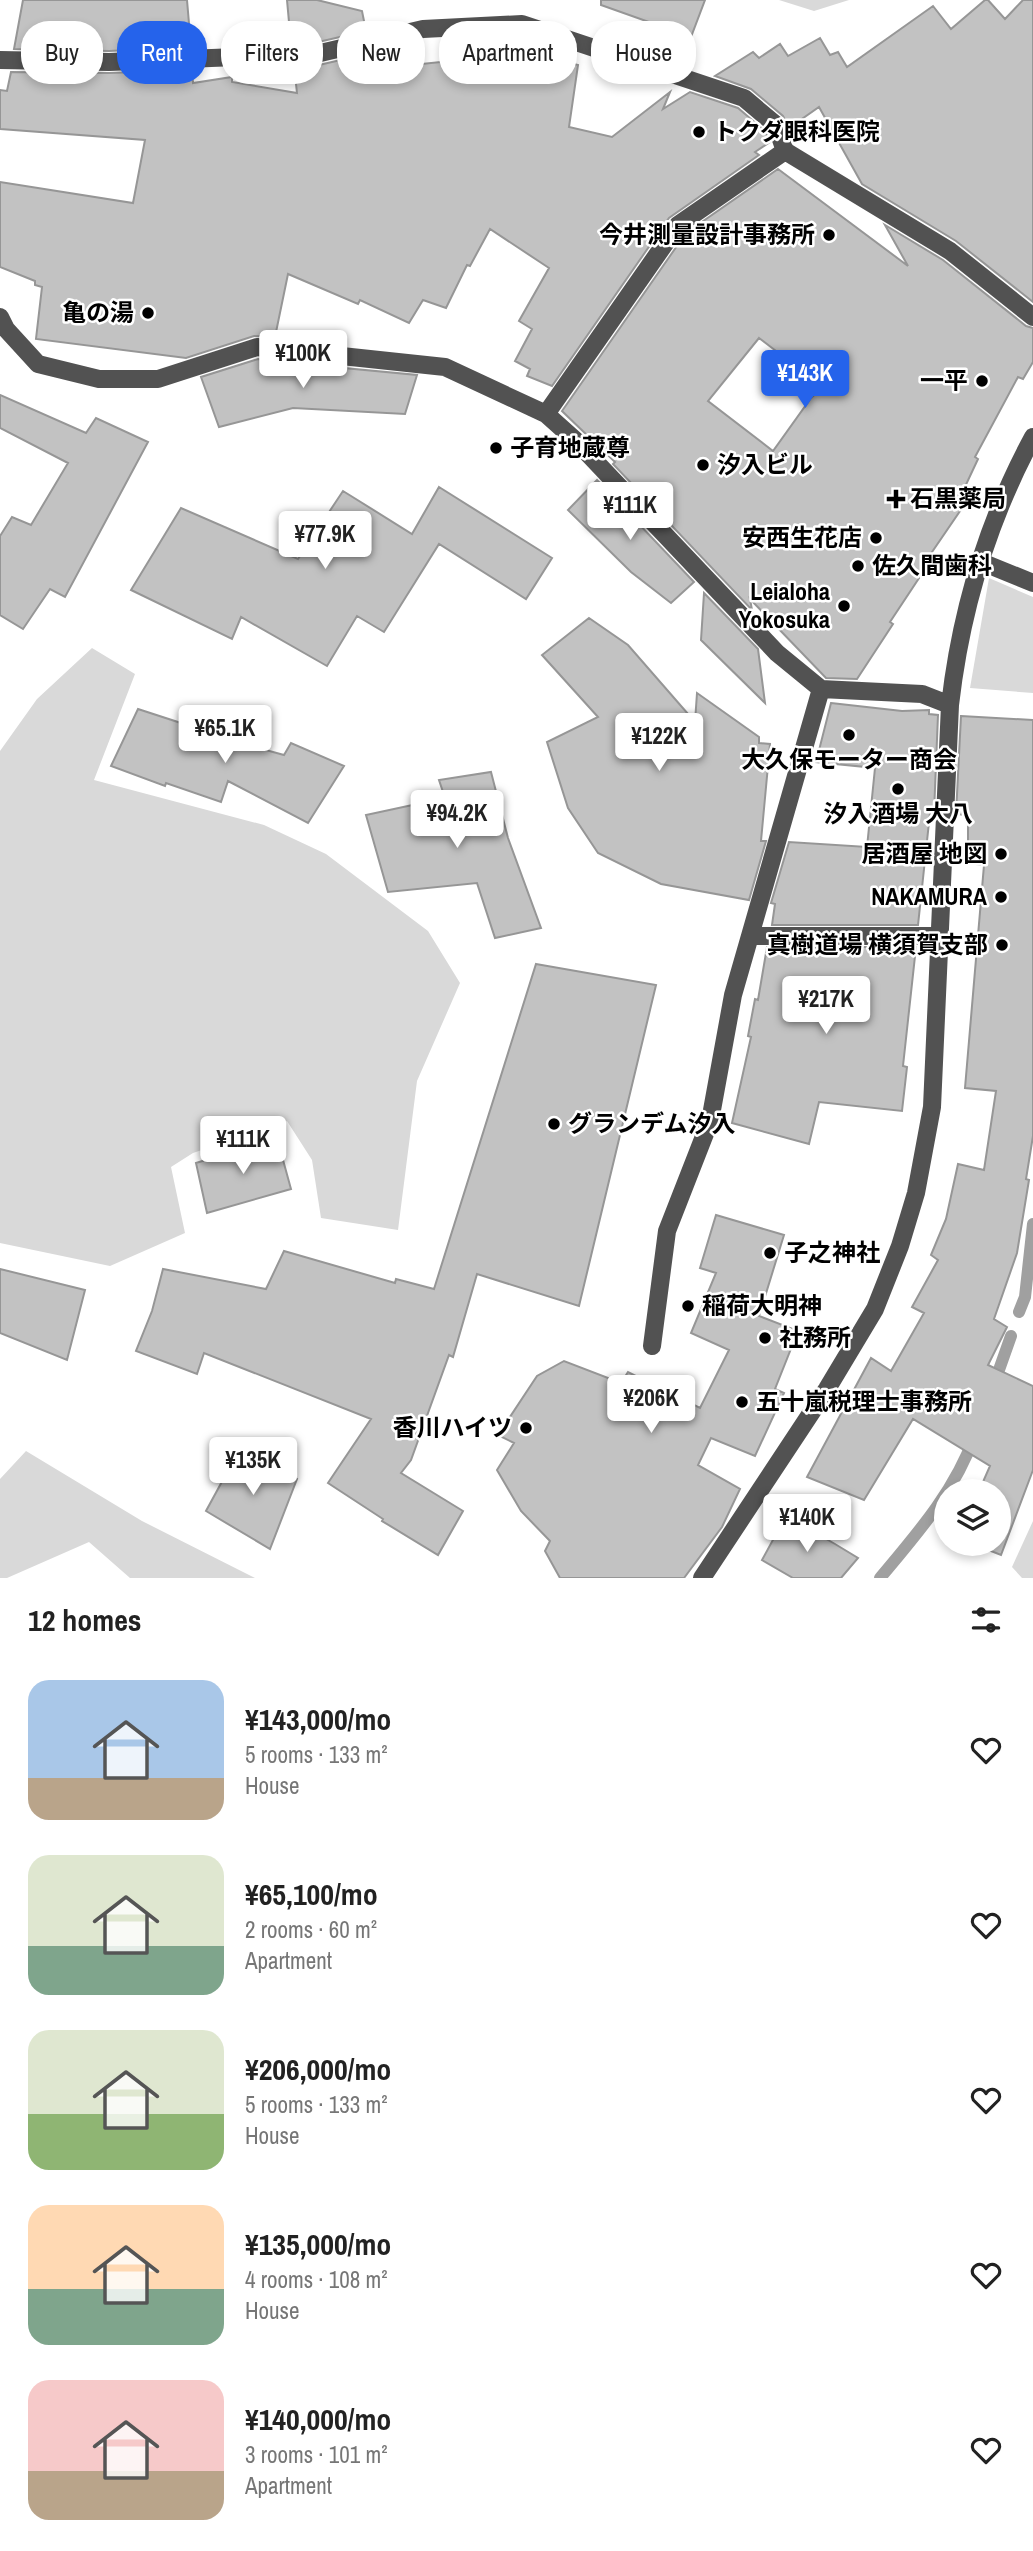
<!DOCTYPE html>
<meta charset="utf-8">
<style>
body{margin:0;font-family:"Archivo Narrow","Noto Sans JP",sans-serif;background:#f2f2f2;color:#222;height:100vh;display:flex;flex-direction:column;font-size:26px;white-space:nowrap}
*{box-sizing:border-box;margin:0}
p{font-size:23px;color:#767676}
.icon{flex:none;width:38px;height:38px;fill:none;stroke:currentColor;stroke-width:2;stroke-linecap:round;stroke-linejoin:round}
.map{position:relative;height:1578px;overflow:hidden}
.sheet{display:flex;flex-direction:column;background:#fff;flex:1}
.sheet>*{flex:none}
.top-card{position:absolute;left:21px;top:21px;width:992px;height:63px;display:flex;gap:14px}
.controls{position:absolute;left:934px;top:1479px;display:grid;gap:14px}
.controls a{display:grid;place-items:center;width:77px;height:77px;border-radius:50%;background:#fff;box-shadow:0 4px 10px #0003;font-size:35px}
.price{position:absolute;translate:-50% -60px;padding:0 16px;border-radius:7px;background:#fff;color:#222;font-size:23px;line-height:46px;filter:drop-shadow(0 2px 4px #0008)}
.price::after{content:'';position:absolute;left:50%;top:42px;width:21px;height:16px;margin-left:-10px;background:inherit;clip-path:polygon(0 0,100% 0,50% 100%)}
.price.current{background:#2563eb;color:#fff}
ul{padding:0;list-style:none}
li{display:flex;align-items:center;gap:21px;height:175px;padding:0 28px}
li span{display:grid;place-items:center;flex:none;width:196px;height:140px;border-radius:21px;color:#555}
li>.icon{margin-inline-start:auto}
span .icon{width:84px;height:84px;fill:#fffc;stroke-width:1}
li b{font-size:30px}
h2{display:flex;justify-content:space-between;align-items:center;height:84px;padding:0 28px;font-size:30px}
.chip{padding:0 24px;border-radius:28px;background:#fff;box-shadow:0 4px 10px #0003;font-size:24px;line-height:63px}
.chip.current{background:#2563eb;color:#fff}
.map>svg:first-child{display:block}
.green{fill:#d9d9d9}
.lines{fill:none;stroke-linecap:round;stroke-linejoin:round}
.stream{stroke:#a0a0a0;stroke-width:12}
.building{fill:#c2c2c2;stroke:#969696;stroke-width:2;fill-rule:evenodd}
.minor{stroke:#525252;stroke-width:18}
.poi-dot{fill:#000;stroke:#fff;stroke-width:2.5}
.labels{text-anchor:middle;stroke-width:5;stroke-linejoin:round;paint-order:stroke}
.poi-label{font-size:24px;font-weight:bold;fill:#000;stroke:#fff;text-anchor:start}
</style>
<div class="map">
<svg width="1033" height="1578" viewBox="0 0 1033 1578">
<rect width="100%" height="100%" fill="#fff"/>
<!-- green -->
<path class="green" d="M 779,0 L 849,0 L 814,11 Z
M 989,578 L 1033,597 L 1033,693 L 970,688 Z
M 92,648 L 135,674 L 94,780 L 264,825 L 326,854 L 428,931 L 460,983 L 417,1081 L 398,1230 L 321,1218 L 312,1160 L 287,1121 L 193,1153 L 171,1167 L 185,1233 L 110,1266 L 0,1243 L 0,751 L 37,699 Z
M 26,1451 L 142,1521 L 255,1578 L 130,1578 L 89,1542 L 7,1578 L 0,1578 L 0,1479 Z
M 1033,1521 L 1033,1578 L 1022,1578 L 1012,1567 Z"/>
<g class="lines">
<!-- stream -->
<path class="stream" d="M 1019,1312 L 1025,1297 L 1033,1224
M 994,1384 L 1011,1336
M 880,1578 C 916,1535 955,1491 974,1437"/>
</g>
<!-- building -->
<path class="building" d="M 23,0 L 187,0 L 191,47 L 109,51 L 14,49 Z
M 287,0 L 317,0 L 362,11 L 366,31 L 314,43 L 291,44 Z
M 601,0 L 705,0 L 691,37 L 601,5 Z
M 985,0 L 988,0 L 1005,19 L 1023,0 L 1033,0 L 1033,302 L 956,241 L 862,184 L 819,107 L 789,128 L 783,116 L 751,89 L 715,76 L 753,52 L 759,58 L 780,44 L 788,56 L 820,38 L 830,55 L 838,52 L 847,67 L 933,6 L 951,29 Z
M 501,46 L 578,65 L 569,127 L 612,137 L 670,92 L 663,109 L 690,92 L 738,108 L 766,132 L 770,142 L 755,152 L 759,155 L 669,218 L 552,386 L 527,376 L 530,369 L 515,361 L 532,329 L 519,321 L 549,268 L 490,229 L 470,266 L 467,265 L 446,308 L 423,300 L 409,323 L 360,300 L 358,304 L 288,274 L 275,337 L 254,336 L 186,358 L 36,339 L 42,287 L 35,285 L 35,281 L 0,267 L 0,182 L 133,203 L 145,140 L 0,129 L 0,90 L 7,91 L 11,72 L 109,73 L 192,70 L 193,83 L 232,77 L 232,82 L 297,93 L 294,66 L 319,65 L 371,53 L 374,69 L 498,56 Z
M 778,169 L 908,266 L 885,225 L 943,260 L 1026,326 L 1033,328 L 1033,362 L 1023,379 L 1018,377 L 975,457 L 978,459 L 955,508 L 960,511 L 930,555 L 933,557 L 890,622 L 893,624 L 857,679 L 826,678 L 750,599 L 752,610 L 613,464 L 615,462 L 562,411 L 686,233 ZM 759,338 L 823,387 L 811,398 L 773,451 L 708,401 Z
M 258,359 L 270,361 L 417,375 L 405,414 L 293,408 L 219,427 L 201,377 Z
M 0,395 L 86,433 L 96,418 L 148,442 L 65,597 L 50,589 L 23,629 L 0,615 L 0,536 L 12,517 L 31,525 L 68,463 L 0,428 Z
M 597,480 L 694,582 L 671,603 L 631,572 L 568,510 Z
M 439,487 L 552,558 L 526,599 L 439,544 L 384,632 L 357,616 L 327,666 L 241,617 L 232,639 L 131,590 L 181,508 L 298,559 L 343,491 L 412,534 Z
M 704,593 L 758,649 L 765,703 L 701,640 Z
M 589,618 L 628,645 L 695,722 L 697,693 L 759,737 L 759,743 L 770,744 L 761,841 L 766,841 L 749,900 L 661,884 L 598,853 L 568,808 L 547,742 L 598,717 L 542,655 Z
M 831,703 L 902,711 L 929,710 L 929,714 L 938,715 L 934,813 L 930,813 L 918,925 L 772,925 L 775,904 L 771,903 L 789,842 L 867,847 L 875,768 L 816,762 Z
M 138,709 L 187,725 L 186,728 L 284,755 L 291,743 L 344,766 L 308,823 L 228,781 L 221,802 L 166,783 L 165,786 L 111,766 Z
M 961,716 L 1033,720 L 1033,1136 L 1026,1179 L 1029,1180 L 1017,1253 L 994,1319 L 1007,1327 L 988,1365 L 1033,1386 L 1033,1470 L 1001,1555 L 973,1544 L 999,1544 L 999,1491 L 979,1491 L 990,1466 L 913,1419 L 864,1500 L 807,1477 L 871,1358 L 891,1371 L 924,1313 L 912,1307 L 938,1260 L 931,1255 L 946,1219 L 958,1164 L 984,1170 L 996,1091 L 965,1088 L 984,865 L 968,863 L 968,815 L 956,814 Z
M 491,772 L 508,838 L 541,928 L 495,938 L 477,883 L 388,892 L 366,815 L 445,798 L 439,780 Z
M 767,947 L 916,947 L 903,1066 L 907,1067 L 902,1111 L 819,1102 L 809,1144 L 732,1123 L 751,1037 L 748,1036 L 755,999 L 758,1000 Z
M 536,964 L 656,985 L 579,1306 L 477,1274 L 453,1357 L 449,1355 L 411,1460 L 401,1473 L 463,1511 L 438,1555 L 382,1521 L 383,1519 L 328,1483 L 371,1419 L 204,1353 L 197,1374 L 136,1351 L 152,1311 L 163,1269 L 266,1289 L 284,1251 L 395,1283 L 396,1279 L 434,1289 Z
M 277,1138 L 291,1189 L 207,1213 L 196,1163 Z
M 716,1215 L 784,1235 L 759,1316 L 798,1331 L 775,1389 L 784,1393 L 755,1456 L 711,1438 L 698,1465 L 740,1489 L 722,1527 L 684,1578 L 560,1578 L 545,1551 L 550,1541 L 521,1511 L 497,1470 L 514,1443 L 498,1435 L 537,1376 L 564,1361 L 621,1383 L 628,1372 L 700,1408 L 729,1350 L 691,1333 L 716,1273 L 700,1268 Z
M 0,1269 L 85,1290 L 67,1360 L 0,1333 Z
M 242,1445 L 297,1479 L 270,1549 L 206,1511 Z
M 786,1516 L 835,1544 L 858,1558 L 841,1578 L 793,1578 L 762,1560 Z"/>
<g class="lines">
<!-- minor -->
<path class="minor" d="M 0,60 L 109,62 L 316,54 L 423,29 L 522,24 L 744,98 L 776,125 L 785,151 L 950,251 L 1033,317
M 0,317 L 6,329 L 38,364 L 99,379 L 158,379 L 257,347 L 445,367 L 546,414 L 575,440 L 777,653 L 821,689 L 922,694 L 950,705
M 546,414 L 678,225 L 785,151
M 979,561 L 1033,583
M 750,936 L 940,936
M 652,1346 L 667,1231 L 710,1121 L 733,995 L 821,689
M 702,1578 L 827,1389 L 875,1309 L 900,1246 L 916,1193 L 932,1107 L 950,705 C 961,609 987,522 1033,437"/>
</g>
<!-- markers -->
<g class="poi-dot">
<circle cx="699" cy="132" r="7"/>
<circle cx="829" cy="235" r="7"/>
<circle cx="148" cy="313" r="7"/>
<circle cx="982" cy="381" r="7"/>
<circle cx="496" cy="448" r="7"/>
<circle cx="703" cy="465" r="7"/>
<path d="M892.5 488.5h7v7h7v7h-7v7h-7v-7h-7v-7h7z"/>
<circle cx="876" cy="538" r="7"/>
<circle cx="858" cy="566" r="7"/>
<circle cx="844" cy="606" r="7"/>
<circle cx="849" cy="735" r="7"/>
<circle cx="898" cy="789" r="7"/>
<circle cx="1001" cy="854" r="7"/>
<circle cx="1001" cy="897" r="7"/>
<circle cx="1002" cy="945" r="7"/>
<circle cx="554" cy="1124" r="7"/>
<circle cx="770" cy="1253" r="7"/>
<circle cx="688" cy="1306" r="7"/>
<circle cx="765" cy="1338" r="7"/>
<circle cx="742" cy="1402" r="7"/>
<circle cx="526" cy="1428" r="7"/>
</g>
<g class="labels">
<!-- poi labels -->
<g class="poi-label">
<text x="713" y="140">トクダ眼科医院</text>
<text x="815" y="243" text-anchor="end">今井測量設計事務所</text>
<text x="134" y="321" text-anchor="end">亀の湯</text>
<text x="968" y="389" text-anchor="end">一平</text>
<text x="510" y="456">子育地蔵尊</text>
<text x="717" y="473">汐入ビル</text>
<text x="910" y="507">石黒薬局</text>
<text x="862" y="546" text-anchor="end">安西生花店</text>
<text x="872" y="574">佐久間歯科</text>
<text x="830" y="600" text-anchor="end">Leialoha<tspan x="830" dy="28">Yokosuka</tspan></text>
<text x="849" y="768" text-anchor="middle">大久保モーター商会</text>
<text x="898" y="822" text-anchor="middle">汐入酒場 大八</text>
<text x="987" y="862" text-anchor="end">居酒屋 地図</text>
<text x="987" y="905" text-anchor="end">NAKAMURA</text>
<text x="988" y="953" text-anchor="end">真樹道場 横須賀支部</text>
<text x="568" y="1132">グランデム汐入</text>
<text x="784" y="1261">子之神社</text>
<text x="702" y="1314">稲荷大明神</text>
<text x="779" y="1346">社務所</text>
<text x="756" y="1410">五十嵐税理士事務所</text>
<text x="512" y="1436" text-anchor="end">香川ハイツ</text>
</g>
</g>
</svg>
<div class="controls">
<a><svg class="icon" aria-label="layers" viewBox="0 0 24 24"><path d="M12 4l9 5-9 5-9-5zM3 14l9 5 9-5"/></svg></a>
</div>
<b class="price" style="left:303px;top:390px">¥100K</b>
<b class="price current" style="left:805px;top:410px">¥143K</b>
<b class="price" style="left:630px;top:542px">¥111K</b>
<b class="price" style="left:325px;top:571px">¥77.9K</b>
<b class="price" style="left:225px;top:765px">¥65.1K</b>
<b class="price" style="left:659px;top:773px">¥122K</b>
<b class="price" style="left:457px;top:850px">¥94.2K</b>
<b class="price" style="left:826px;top:1036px">¥217K</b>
<b class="price" style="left:243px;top:1176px">¥111K</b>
<b class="price" style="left:651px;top:1435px">¥206K</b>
<b class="price" style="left:253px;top:1497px">¥135K</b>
<b class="price" style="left:807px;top:1554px">¥140K</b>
<div class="top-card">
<a class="chip">Buy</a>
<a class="chip current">Rent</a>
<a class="chip">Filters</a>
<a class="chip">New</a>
<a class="chip">Apartment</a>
<a class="chip">House</a>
</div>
</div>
<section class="sheet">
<h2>12 homes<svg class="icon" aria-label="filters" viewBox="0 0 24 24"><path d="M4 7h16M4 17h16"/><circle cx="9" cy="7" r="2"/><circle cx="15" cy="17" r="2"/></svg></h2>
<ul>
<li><span style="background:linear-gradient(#a9c7e8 70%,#b9a48a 0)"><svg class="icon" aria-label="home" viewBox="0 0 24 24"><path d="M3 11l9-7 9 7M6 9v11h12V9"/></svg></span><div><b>¥143,000/mo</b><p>5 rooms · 133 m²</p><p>House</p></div><svg class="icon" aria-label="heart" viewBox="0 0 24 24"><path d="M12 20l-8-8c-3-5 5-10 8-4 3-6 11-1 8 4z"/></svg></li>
<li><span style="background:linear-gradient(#dfe7d0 65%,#7fa58c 0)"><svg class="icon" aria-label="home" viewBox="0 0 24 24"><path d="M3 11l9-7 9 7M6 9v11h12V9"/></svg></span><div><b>¥65,100/mo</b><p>2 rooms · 60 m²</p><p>Apartment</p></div><svg class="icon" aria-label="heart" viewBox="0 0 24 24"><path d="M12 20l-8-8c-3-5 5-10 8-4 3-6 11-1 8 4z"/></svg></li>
<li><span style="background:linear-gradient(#dfe7d0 60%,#8fb573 0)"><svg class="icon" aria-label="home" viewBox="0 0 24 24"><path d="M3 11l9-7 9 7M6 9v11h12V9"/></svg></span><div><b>¥206,000/mo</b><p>5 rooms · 133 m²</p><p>House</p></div><svg class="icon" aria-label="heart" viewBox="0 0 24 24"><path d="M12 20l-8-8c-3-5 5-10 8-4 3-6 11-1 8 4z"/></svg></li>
<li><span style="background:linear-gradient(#ffd9b3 60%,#7fa58c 0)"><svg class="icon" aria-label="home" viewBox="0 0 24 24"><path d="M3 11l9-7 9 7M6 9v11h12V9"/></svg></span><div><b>¥135,000/mo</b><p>4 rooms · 108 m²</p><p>House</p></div><svg class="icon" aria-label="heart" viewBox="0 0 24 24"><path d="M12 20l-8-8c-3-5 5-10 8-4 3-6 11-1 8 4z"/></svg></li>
<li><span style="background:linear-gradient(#f6c9c9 65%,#b9a48a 0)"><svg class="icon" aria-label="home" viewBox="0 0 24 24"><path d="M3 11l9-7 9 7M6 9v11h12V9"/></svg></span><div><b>¥140,000/mo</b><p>3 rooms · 101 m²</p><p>Apartment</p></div><svg class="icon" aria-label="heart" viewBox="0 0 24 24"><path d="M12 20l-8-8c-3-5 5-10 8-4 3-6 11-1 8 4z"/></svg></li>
</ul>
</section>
